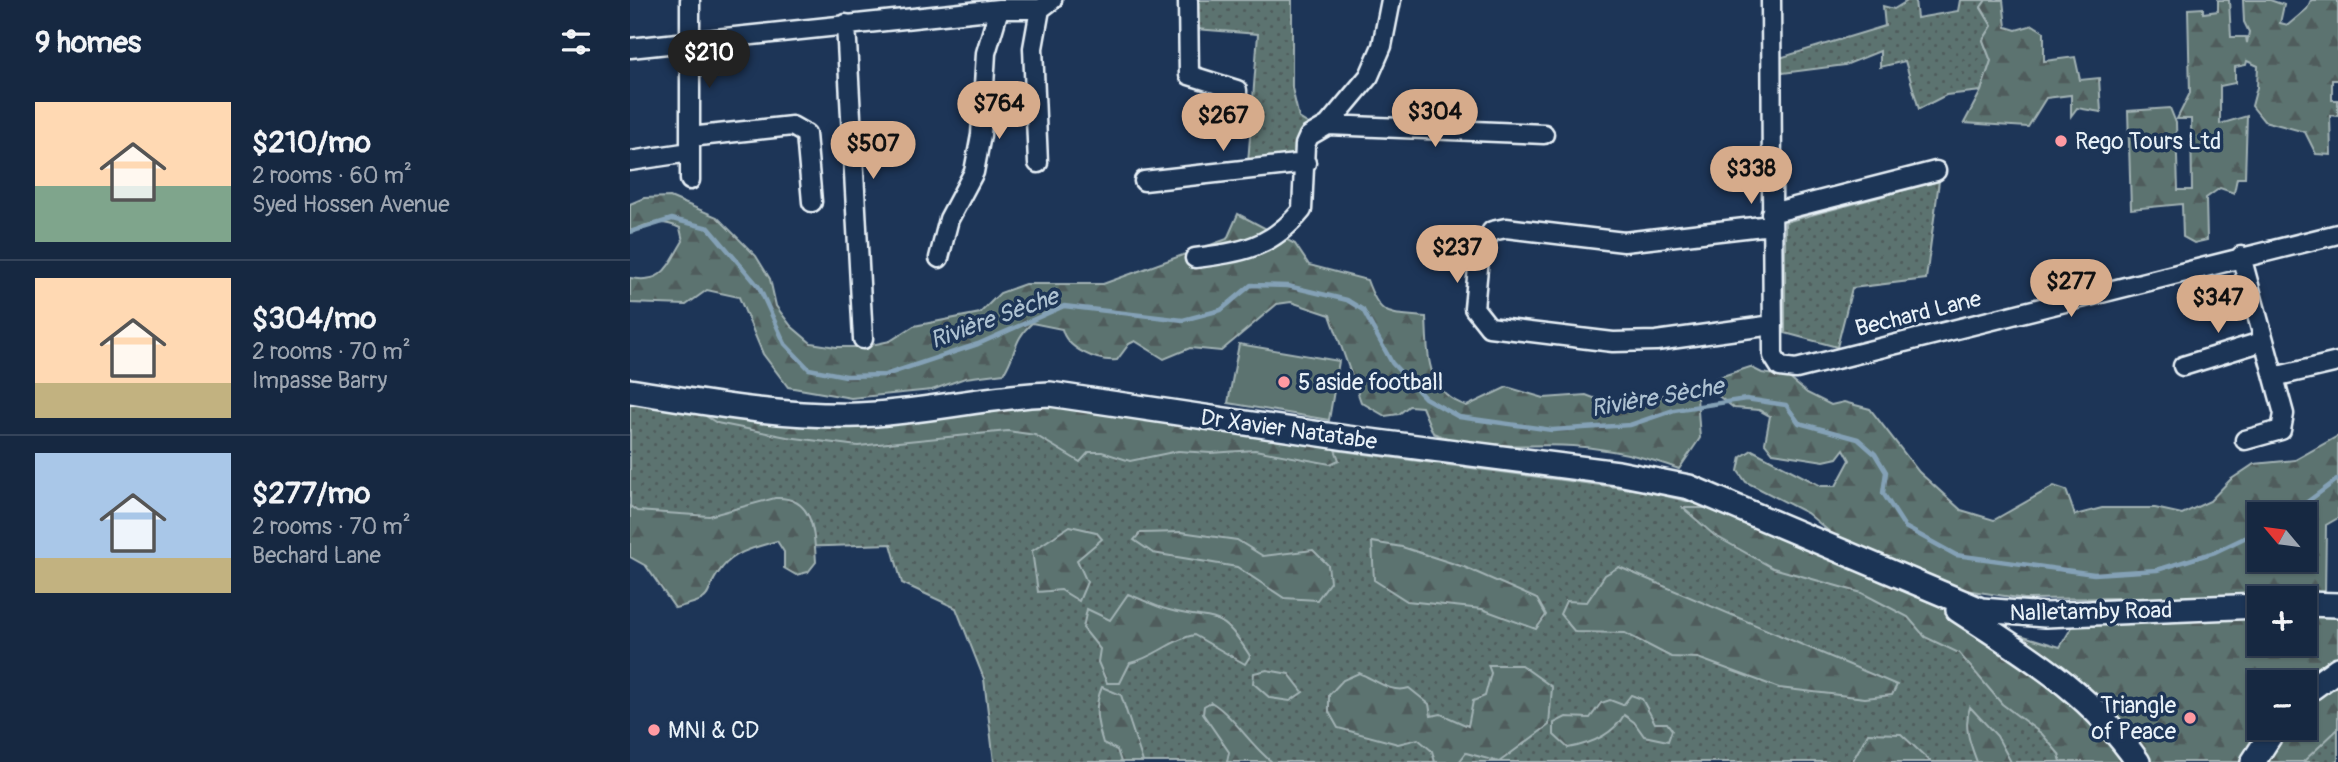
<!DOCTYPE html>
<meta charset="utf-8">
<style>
body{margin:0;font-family:Pangolin,sans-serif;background:#1f3048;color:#f1f3f6;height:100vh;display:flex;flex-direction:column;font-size:26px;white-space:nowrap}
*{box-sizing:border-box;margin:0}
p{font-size:23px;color:#9ea6b1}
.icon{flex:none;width:38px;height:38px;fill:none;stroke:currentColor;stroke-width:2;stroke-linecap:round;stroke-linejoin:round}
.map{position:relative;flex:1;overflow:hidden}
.drawer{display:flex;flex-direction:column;background:#162841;width:630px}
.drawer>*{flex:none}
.needle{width:46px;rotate:299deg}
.buttons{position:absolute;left:1617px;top:502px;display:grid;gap:14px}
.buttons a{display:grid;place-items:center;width:70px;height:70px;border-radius:0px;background:#162841;box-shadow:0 2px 5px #0004,0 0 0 2px #35445a;font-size:35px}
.price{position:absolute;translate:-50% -60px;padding:0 16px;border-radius:24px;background:#d6ab8b;color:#111;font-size:23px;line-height:46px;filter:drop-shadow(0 2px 4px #0008)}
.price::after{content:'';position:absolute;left:50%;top:42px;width:21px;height:16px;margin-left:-10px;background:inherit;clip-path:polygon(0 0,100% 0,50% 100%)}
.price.on{background:#222;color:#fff}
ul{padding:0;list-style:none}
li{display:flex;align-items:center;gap:21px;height:175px;padding:0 35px}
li+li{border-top:2px solid #35445a}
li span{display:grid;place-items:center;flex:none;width:196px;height:140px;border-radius:0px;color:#555}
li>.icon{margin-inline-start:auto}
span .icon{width:84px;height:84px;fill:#fffc;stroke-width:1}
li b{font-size:30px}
h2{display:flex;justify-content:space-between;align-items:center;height:84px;padding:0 35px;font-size:30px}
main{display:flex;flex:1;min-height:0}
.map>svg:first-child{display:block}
.grass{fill:url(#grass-dots);stroke:#a2b2b4;stroke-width:2}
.forest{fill:url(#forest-firs);stroke:#a2b2b4;stroke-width:2;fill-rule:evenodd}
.pitch{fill:#5b736f;stroke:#a2b2b4;stroke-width:2}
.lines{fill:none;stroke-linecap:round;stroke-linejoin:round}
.stream{stroke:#84a1b6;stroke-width:4.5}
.street-casing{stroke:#e8f1f8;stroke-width:23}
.secondary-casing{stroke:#e8f1f8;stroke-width:28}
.street{stroke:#1d3557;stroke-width:18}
.secondary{stroke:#1d3557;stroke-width:23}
.poi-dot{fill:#ff9aa2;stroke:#1d3557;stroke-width:2.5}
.labels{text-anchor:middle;stroke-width:7;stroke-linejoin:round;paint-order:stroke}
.poi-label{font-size:23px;fill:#e8f1f8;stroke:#1d3557;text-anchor:start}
.street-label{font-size:23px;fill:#e8f1f8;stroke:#1d3557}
.water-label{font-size:24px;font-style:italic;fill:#aec2d2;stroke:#1d3557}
</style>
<main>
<section class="drawer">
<h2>9 homes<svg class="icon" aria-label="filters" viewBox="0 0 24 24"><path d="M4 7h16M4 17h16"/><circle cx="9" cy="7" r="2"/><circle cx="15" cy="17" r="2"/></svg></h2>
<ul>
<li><span style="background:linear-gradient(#ffd9b3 60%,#7fa58c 0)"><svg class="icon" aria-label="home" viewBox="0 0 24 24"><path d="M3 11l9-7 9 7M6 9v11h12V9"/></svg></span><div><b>$210/mo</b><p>2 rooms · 60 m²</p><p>Syed Hossen Avenue</p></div></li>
<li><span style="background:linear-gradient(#ffd9b3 75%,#c2b280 0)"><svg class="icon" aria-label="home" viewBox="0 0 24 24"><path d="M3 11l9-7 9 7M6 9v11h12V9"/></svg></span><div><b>$304/mo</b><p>2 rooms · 70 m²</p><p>Impasse Barry</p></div></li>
<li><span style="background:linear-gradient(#a9c7e8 75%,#c2b280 0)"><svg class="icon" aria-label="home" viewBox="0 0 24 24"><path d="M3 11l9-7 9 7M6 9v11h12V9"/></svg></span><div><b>$277/mo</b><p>2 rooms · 70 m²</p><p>Bechard Lane</p></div></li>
</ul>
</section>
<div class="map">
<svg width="1708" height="762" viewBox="0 0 1708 762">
<defs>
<pattern id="grass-dots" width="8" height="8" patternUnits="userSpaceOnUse" patternTransform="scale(1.75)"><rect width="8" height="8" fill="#5b736f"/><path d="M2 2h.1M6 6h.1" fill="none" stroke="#4f5b5b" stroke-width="1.8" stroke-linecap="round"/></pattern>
<pattern id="forest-firs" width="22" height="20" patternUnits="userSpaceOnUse" patternTransform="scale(1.75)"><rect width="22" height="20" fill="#5b736f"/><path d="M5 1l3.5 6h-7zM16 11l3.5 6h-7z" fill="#4f5b5b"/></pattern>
</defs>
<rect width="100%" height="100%" fill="#1d3557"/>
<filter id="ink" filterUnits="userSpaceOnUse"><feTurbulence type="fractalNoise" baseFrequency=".0143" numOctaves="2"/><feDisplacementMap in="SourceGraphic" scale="14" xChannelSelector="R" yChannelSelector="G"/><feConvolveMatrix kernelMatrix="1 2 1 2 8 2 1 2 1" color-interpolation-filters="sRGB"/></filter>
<g filter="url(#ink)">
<!-- grass -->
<path class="grass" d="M 566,0 L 662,0 L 662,88 L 669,118 L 690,131 L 671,159 L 618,163 L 628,34 L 566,29 Z
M 1279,0 L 1285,0 L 1287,18 L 1328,11 L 1330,0 L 1356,0 L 1351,8 L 1362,26 L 1353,40 L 1361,61 L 1351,91 L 1316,95 L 1289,109 L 1275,61 L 1250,67 L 1250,51 L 1215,65 L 1153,73 L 1146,59 L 1255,26 L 1253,6 L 1264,9 Z
M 1309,181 L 1296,279 L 1222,288 L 1207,347 L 1155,333 L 1155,222 Z
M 0,403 L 209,432 L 414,412 L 1016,491 L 1084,508 L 1267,596 L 1475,762 L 364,762 L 354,679 L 326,608 L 272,583 L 261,544 L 166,547 L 154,527 L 0,537 Z
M 1708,681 L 1708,762 L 1639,762 L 1675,728 Z"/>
<!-- forest -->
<path class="forest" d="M 1356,0 L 1373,0 L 1376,27 L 1386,30 L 1403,25 L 1414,32 L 1414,61 L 1445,57 L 1450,80 L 1469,78 L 1471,112 L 1447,108 L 1441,116 L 1441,95 L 1416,98 L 1398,127 L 1334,123 L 1351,91 L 1361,61 L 1353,40 L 1362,26 L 1351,7 Z
M 1588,0 L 1599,0 L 1601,37 L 1616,37 L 1617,43 L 1619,32 L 1614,22 L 1613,0 L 1640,0 L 1654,5 L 1650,23 L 1658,25 L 1677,9 L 1681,0 L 1708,0 L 1708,80 L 1702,80 L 1702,100 L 1708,100 L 1708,116 L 1700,115 L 1701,155 L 1686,154 L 1675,132 L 1634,121 L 1622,106 L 1627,87 L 1628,66 L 1617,61 L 1616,65 L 1605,67 L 1605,83 L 1590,86 L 1590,124 L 1617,116 L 1615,178 L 1607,178 L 1604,193 L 1590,188 L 1576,198 L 1577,240 L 1564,243 L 1553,237 L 1552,204 L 1501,209 L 1498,111 L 1540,108 L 1546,123 L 1548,190 L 1562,190 L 1561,119 L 1547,119 L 1560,93 L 1558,9 L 1573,8 L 1573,13 L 1588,11 Z
M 40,197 L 87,217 L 126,256 L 140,279 L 146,306 L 161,326 L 181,343 L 206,347 L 232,347 L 260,341 L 284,326 L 350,313 L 370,293 L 395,284 L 473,284 L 597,239 L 608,214 L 665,244 L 679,265 L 737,280 C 751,319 758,313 796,317 C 798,354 795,392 837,406 L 877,387 L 914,398 L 956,395 L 995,410 L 1022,403 L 1045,387 L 1058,387 L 1067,397 L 1070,438 L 1049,469 C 1014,456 980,449 943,446 C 897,443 845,452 803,433 L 792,407 L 779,406 L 769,414 L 755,416 L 731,402 L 700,315 L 661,302 L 647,304 L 591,351 L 560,348 L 534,359 L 505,341 L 499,344 L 487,360 C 466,362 436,348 432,329 L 402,323 C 383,340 387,352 374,373 L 335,378 L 302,390 L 221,398 L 158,387 L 133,354 L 109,297 L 77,290 L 56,305 L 0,303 L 0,278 C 34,284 37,267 53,241 L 50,228 C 33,220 16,222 0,233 L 0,204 L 14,198 Z
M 1120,367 L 1132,373 L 1158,377 L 1177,393 L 1201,405 L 1214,402 L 1240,409 L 1289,472 L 1331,510 L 1364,520 L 1424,486 L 1436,490 L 1445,515 L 1472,508 L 1525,508 L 1552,514 L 1580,501 L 1600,480 L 1624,464 L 1665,460 L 1708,436 L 1708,518 L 1696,525 L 1695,596 L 1395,599 L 1315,587 L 1207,538 L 1177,513 L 1116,482 L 1108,471 L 1111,457 L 1122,450 L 1191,486 L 1206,486 L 1220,460 L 1214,449 L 1207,458 L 1194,461 L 1143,453 L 1135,443 L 1140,416 L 1129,410 L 1104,408 L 1082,391 L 1086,378 ZM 1629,514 L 1675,514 L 1675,560 L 1629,560 Z
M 418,404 L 704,447 L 709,460 L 700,464 L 625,450 L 581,453 L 548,451 L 500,461 L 472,452 L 459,452 L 450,462 L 405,435 L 378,431 L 228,446 L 157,437 L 87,423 L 76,416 L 72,408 Z
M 145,498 C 184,496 184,532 186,562 L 178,572 L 166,575 L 154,568 L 154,552 L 147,541 C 127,547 105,551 92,568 C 69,596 92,597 45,608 L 16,566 L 0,557 L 0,506 L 7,511 L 79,516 Z
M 1053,508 L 1098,508 L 1337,619 L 1430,647 L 1445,622 L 1629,610 L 1629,644 L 1675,644 L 1675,608 L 1708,609 L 1708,729 L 1673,762 L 1431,762 L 1429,754 L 1412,734 L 1372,704 L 1329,653 L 1295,637 L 1278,617 L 1232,593 L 1143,568 L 1084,535 ZM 1629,682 L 1675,682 L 1675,728 L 1629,728 Z
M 440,526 L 466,532 L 472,539 L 447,560 L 457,582 L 449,601 L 431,590 L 408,592 L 402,551 Z
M 551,532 L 607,540 L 633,556 L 683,550 L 698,565 L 700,582 L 687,600 L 654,598 L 607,567 L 523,553 L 504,540 L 510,533 Z
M 742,542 L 772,547 L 834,567 L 907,599 L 916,615 L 906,629 L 852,609 L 777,601 L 744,580 Z
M 989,567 L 1267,685 L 1262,695 L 1235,698 L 1149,688 L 1068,658 L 1041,657 L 995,633 L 945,632 L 930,614 L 936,601 L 957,602 L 975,575 Z
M 498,594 C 512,599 525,607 539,610 C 588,623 589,607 620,656 L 615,664 L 564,635 C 540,640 524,658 500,663 L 490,683 L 477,683 L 468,662 L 470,649 L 453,628 L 457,609 L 480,620 Z
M 858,665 L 891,665 L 922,687 L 919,725 L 869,762 L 836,753 L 829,762 L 805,762 L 802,751 L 788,739 L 768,744 L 708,728 L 699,712 L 699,695 L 713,680 L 729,673 C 746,680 761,694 779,688 L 799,704 L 801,716 L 811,714 L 838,726 L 843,701 L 855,696 L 861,673 Z
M 637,670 L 659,674 L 673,692 L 660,701 L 640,698 L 623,683 L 624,673 Z
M 472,687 L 491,695 L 513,762 L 491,762 L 487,750 L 473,743 C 467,723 463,708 472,687 Z
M 1001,695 L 1012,699 L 1025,723 L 1037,723 L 1042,730 L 1038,741 L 1014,736 L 1004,722 L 994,715 C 983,735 960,744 938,748 L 924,735 L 924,723 L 936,717 L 960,718 L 971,703 L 980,700 L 993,705 Z
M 581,702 C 605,717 619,744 642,762 L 597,762 L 599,752 L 573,714 L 574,706 Z
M 1340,707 L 1367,736 L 1381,762 L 1347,762 C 1340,743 1333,727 1340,707 Z
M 1238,733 L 1271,734 L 1301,762 L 1222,762 Z"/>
<!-- pitch -->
<path class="pitch" d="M 609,344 L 709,361 L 699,420 L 598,403 Z"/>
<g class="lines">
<!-- stream -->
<path class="stream" d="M 0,232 L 42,219 L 79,228 L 129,287 L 155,344 L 179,369 L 216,376 L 255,375 L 348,344 L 434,306 L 553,320 L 591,310 L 621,285 L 658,286 L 717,300 L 733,310 L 762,363 L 795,398 L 829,417 L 922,430 L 1000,425 L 1044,410 L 1116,399 L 1156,405 L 1169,423 L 1228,439 L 1245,454 L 1256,472 L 1253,493 L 1275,527 L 1326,555 L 1464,574 L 1527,570 L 1585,552 L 1629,531
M 1661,514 L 1708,479"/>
<defs>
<path id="street" d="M 558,0 L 559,75 L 607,90 L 607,119
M 1141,0 L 1143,356 L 1150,367 L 1166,369 L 1708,234
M 216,24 L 233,339
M 0,48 L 369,9 L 410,9 L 422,0
M 698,125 L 914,134
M 60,137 L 162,126 L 176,134 L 182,202
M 0,161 L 60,152
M 408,163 L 403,48 L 410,9
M 60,180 L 60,0
M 514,181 L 676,163
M 1141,213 L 1306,171
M 1141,225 L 994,242 L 876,228 L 862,231 L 850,248 L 844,308 L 859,327 L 983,342 L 1026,341 L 1143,325
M 1611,256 L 1654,414 L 1651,430 L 1615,440
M 309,258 L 319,219 L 344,172 L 351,135 L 356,53 L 369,9
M 565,258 C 612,252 641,248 672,210 L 675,145 L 679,136 L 698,125 L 739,76 L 752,46 L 761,0
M 1553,366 L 1634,341
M 1644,377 L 1708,362"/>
<path id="secondary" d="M 0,391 C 76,403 151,417 228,415 C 293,413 356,396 420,394 L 717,438 L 988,473 L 1059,487 L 1351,610 L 1415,615 L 1629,606
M 1675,604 L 1708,605
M 1328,610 C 1398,656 1459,691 1508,762
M 1675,693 L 1708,669
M 1623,762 L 1645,728"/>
</defs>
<!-- street casing -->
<use href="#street" class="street-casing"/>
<!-- secondary casing -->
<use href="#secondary" class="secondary-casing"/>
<!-- street -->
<use href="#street" class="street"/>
<!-- secondary -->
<use href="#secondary" class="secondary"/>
</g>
</g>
<!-- markers -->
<g class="poi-dot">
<circle cx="1431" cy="141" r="7"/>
<circle cx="654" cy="382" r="7"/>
<circle cx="1560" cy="718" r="7"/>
<circle cx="24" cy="730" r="7"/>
</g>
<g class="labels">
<!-- poi labels -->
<g class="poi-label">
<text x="1445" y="149">Rego Tours Ltd</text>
<text x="668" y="390">5 aside football</text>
<text x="1546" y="713" text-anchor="end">Triangle<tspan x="1546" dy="26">of Peace</tspan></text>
<text x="38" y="738">MNI &amp; CD</text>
</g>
<!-- street labels -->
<g class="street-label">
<text transform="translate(1288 313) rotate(-14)" y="8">Bechard Lane</text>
<text transform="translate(659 429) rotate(8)" y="8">Dr Xavier Natatabe</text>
<text transform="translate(1461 611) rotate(-1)" y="8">Nalletamby Road</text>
</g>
<!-- water labels -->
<g class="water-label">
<text transform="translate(364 318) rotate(-20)" y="8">Rivière Sèche</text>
<text transform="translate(1027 397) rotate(-10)" y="8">Rivière Sèche</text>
</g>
</g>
</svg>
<div class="buttons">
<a><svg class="needle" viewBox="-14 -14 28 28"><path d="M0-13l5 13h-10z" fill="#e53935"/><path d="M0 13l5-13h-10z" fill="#9ea6b1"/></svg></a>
<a>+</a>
<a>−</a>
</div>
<b class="price on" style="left:79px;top:90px">$210</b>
<b class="price" style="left:369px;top:141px">$764</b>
<b class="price" style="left:805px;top:149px">$304</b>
<b class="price" style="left:593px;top:153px">$267</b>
<b class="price" style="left:243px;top:181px">$507</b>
<b class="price" style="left:1121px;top:206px">$338</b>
<b class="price" style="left:827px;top:285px">$237</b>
<b class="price" style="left:1441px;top:319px">$277</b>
<b class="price" style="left:1588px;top:335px">$347</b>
</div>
</main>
